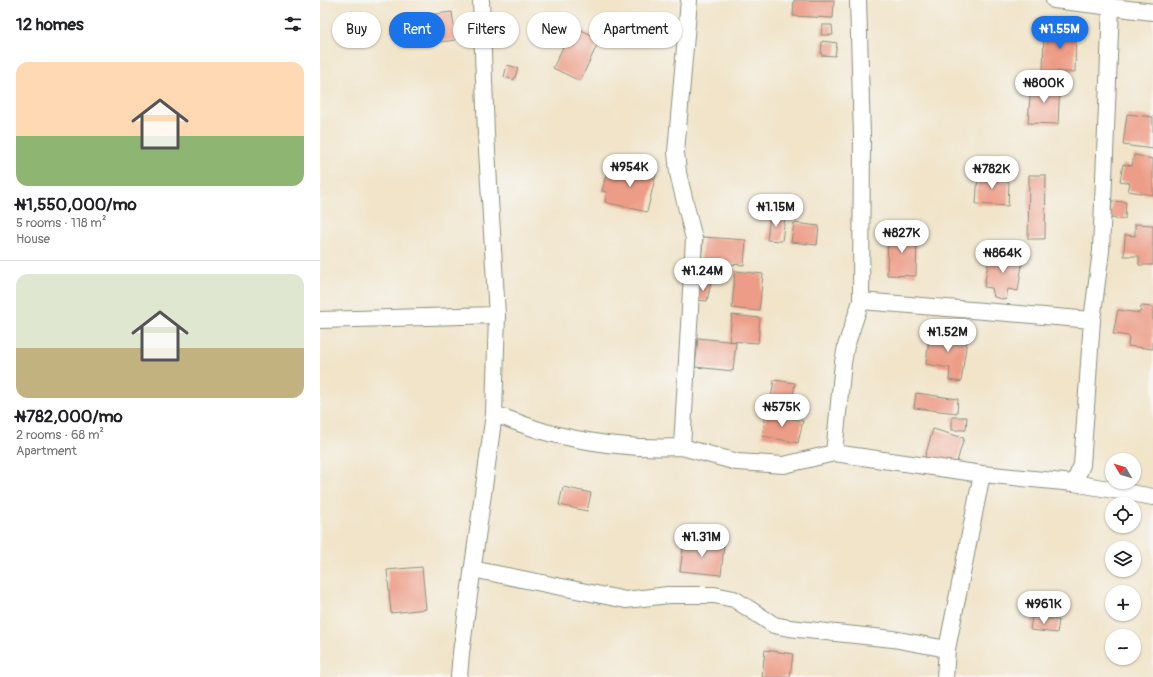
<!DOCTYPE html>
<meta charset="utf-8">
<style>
body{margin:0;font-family:Pangolin,sans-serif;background:#f6f6f6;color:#202124;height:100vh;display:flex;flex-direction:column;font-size:15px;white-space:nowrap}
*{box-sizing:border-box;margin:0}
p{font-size:13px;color:#757577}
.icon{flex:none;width:22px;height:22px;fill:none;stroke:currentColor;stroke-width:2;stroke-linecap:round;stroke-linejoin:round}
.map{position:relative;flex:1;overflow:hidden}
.details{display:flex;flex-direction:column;background:#fff;width:320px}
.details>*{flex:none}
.top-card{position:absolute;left:12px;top:12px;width:380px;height:36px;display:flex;gap:8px}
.needle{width:26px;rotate:308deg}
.controls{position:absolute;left:785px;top:453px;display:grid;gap:8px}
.controls a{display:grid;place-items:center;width:36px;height:36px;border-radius:50%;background:#fff;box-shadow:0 1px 3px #0004;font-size:20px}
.price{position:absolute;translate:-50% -34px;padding:0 9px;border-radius:14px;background:#fff;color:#222;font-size:13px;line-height:26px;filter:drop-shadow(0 1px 2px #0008)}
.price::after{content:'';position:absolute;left:50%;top:24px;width:12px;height:9px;margin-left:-6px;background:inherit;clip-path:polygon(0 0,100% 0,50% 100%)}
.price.active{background:#1a73e8;color:#fff}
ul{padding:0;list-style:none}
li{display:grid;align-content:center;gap:8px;height:212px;padding:0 16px}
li+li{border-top:1px solid #e0e0e0}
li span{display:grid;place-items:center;height:124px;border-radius:12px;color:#555}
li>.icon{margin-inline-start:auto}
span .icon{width:72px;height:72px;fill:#fffc;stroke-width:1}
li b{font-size:17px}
h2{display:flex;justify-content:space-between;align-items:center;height:48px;padding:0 16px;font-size:17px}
.tag{padding:0 14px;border-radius:18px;background:#fff;box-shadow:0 1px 3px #0004;font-size:14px;line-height:36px}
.tag.active{background:#1a73e8;color:#fff}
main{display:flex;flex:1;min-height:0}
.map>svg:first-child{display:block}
.building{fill:#ed9d87}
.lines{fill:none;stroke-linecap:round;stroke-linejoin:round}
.street-casing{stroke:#88907e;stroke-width:18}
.street{stroke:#fff;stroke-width:16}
</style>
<main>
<section class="details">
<h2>12 homes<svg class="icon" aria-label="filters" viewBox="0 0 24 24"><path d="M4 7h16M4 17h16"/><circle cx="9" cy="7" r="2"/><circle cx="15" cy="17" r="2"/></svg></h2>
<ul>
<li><span style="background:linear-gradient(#ffd9b3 60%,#8fb573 0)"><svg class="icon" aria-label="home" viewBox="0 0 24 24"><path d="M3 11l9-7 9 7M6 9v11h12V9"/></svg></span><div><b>₦1,550,000/mo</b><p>5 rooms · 118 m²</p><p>House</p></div></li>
<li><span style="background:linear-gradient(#dfe7d0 60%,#c2b280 0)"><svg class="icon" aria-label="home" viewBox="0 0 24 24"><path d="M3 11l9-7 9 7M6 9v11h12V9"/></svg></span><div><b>₦782,000/mo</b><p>2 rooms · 68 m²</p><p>Apartment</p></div></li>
</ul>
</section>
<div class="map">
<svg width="833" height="677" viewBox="0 0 833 677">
<rect width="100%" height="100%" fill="#f6f6f2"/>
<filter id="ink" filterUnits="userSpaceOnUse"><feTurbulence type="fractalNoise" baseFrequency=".025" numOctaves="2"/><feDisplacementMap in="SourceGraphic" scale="8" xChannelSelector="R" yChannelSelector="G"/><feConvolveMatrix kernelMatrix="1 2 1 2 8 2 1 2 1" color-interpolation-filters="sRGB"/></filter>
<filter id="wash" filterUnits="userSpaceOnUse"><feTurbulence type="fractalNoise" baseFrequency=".012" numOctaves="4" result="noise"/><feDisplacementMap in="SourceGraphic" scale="16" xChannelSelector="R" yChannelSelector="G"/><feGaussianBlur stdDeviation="0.9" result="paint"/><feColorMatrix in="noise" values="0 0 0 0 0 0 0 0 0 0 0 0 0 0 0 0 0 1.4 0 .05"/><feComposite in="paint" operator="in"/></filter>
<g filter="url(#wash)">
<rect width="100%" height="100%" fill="#f1e4c9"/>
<g id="blocks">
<!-- building -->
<path class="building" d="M 474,0 L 514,0 L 513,18 L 473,16 Z
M 132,12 L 136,40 L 104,44 L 100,16 Z
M 502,25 L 512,25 L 513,35 L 501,35 Z
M 253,26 L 280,39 L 260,81 L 233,68 L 243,47 L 237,44 L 242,33 L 248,36 Z
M 724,28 L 756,28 L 755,72 L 723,72 Z
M 502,41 L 517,43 L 515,56 L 501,55 Z
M 187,65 L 198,68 L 194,80 L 184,77 Z
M 711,83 L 740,85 L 738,124 L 708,123 Z
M 807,114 L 833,117 L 833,149 L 803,145 Z
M 814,155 L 833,159 L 833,195 L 808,191 L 810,183 L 800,181 L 803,164 L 812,166 Z
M 318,166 L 328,168 L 328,172 L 336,174 L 327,212 L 285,202 L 287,192 L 282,191 L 286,175 L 293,176 L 295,167 L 316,172 Z
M 658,173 L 682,175 L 681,181 L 689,182 L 688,206 L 656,204 Z
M 709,175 L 726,175 L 725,239 L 708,239 Z
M 792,201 L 806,202 L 805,219 L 790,218 Z
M 450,215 L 465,217 L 462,241 L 447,240 Z
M 474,223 L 499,226 L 497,245 L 471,242 Z
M 815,224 L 833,225 L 833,265 L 819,265 L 819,256 L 804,256 L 805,235 L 815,236 Z
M 568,233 L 597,234 L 596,276 L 567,275 Z
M 383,237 L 426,240 L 424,265 L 381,262 Z
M 670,252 L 703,258 L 698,291 L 688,289 L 686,300 L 674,297 L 672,288 L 664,287 Z
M 415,271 L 443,274 L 439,311 L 412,308 Z
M 379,282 L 391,283 L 387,301 L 375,300 Z
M 821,306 L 833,307 L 833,349 L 808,346 L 809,336 L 793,334 L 798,310 L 820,313 Z
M 412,315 L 440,318 L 438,343 L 409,341 Z
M 619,329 L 641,332 L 640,339 L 647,340 L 641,382 L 629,380 L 630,368 L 606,364 L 609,338 L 617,339 Z
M 378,338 L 416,342 L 413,371 L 375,367 Z
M 454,380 L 475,383 L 470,413 L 449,410 Z
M 596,393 L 638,399 L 637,413 L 594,408 Z
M 446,414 L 483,421 L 478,443 L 442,436 Z
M 632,417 L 647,417 L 646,430 L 632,430 Z
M 613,429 L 644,438 L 636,465 L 605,457 Z
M 243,487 L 271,493 L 267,511 L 239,505 Z
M 364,541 L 404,545 L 401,575 L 360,571 Z
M 102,567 L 106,609 L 71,613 L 67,570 Z
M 712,617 L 739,620 L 737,633 L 710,630 Z
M 445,650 L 473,654 L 470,677 L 442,677 Z"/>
</g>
</g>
<g filter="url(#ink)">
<use href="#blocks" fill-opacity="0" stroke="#88907e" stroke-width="1"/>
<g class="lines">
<defs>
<path id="street" d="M 538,0 L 542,136 L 541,301 L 772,320 L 781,251 L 791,8
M 734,0 L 833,12
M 0,320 L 177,315
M 174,414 C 192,420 210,428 229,433 C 272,444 318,449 362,447 L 374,239 L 358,173 L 356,152 L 369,0
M 362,447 L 417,462 L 464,465 L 514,453 L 662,474 L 754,483 L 833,497
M 514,453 L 523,363 L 526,346 L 541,301
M 754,483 L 762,465 L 772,320
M 152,569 L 306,600 L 348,595 L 394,595 L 414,599 L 454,625 L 469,628 L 573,639 L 627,649
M 139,677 L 141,653 L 174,414 L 177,315 L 166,134 L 161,0
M 625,677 L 627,649 L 662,474"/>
</defs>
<!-- street casing -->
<use href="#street" class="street-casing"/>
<!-- street -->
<use href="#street" class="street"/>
</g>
</g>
</svg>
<div class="controls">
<a><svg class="needle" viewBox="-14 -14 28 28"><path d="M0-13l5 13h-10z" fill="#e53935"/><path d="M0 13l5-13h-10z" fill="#757577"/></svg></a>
<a><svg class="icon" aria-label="locate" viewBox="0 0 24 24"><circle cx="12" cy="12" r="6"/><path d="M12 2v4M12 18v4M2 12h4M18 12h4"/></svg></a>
<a><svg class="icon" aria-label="layers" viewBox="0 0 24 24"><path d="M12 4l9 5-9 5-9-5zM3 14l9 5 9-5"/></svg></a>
<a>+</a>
<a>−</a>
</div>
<b class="price active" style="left:740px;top:50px">₦1.55M</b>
<b class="price" style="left:724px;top:104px">₦800K</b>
<b class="price" style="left:310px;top:188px">₦954K</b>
<b class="price" style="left:672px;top:190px">₦782K</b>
<b class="price" style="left:456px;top:228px">₦1.15M</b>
<b class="price" style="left:582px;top:254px">₦827K</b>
<b class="price" style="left:683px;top:274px">₦864K</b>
<b class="price" style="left:383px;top:292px">₦1.24M</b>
<b class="price" style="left:628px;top:353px">₦1.52M</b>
<b class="price" style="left:462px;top:428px">₦575K</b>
<b class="price" style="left:382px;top:558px">₦1.31M</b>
<b class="price" style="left:724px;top:625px">₦961K</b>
<div class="top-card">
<a class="tag">Buy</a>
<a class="tag active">Rent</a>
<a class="tag">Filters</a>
<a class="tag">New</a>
<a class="tag">Apartment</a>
</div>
</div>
</main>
